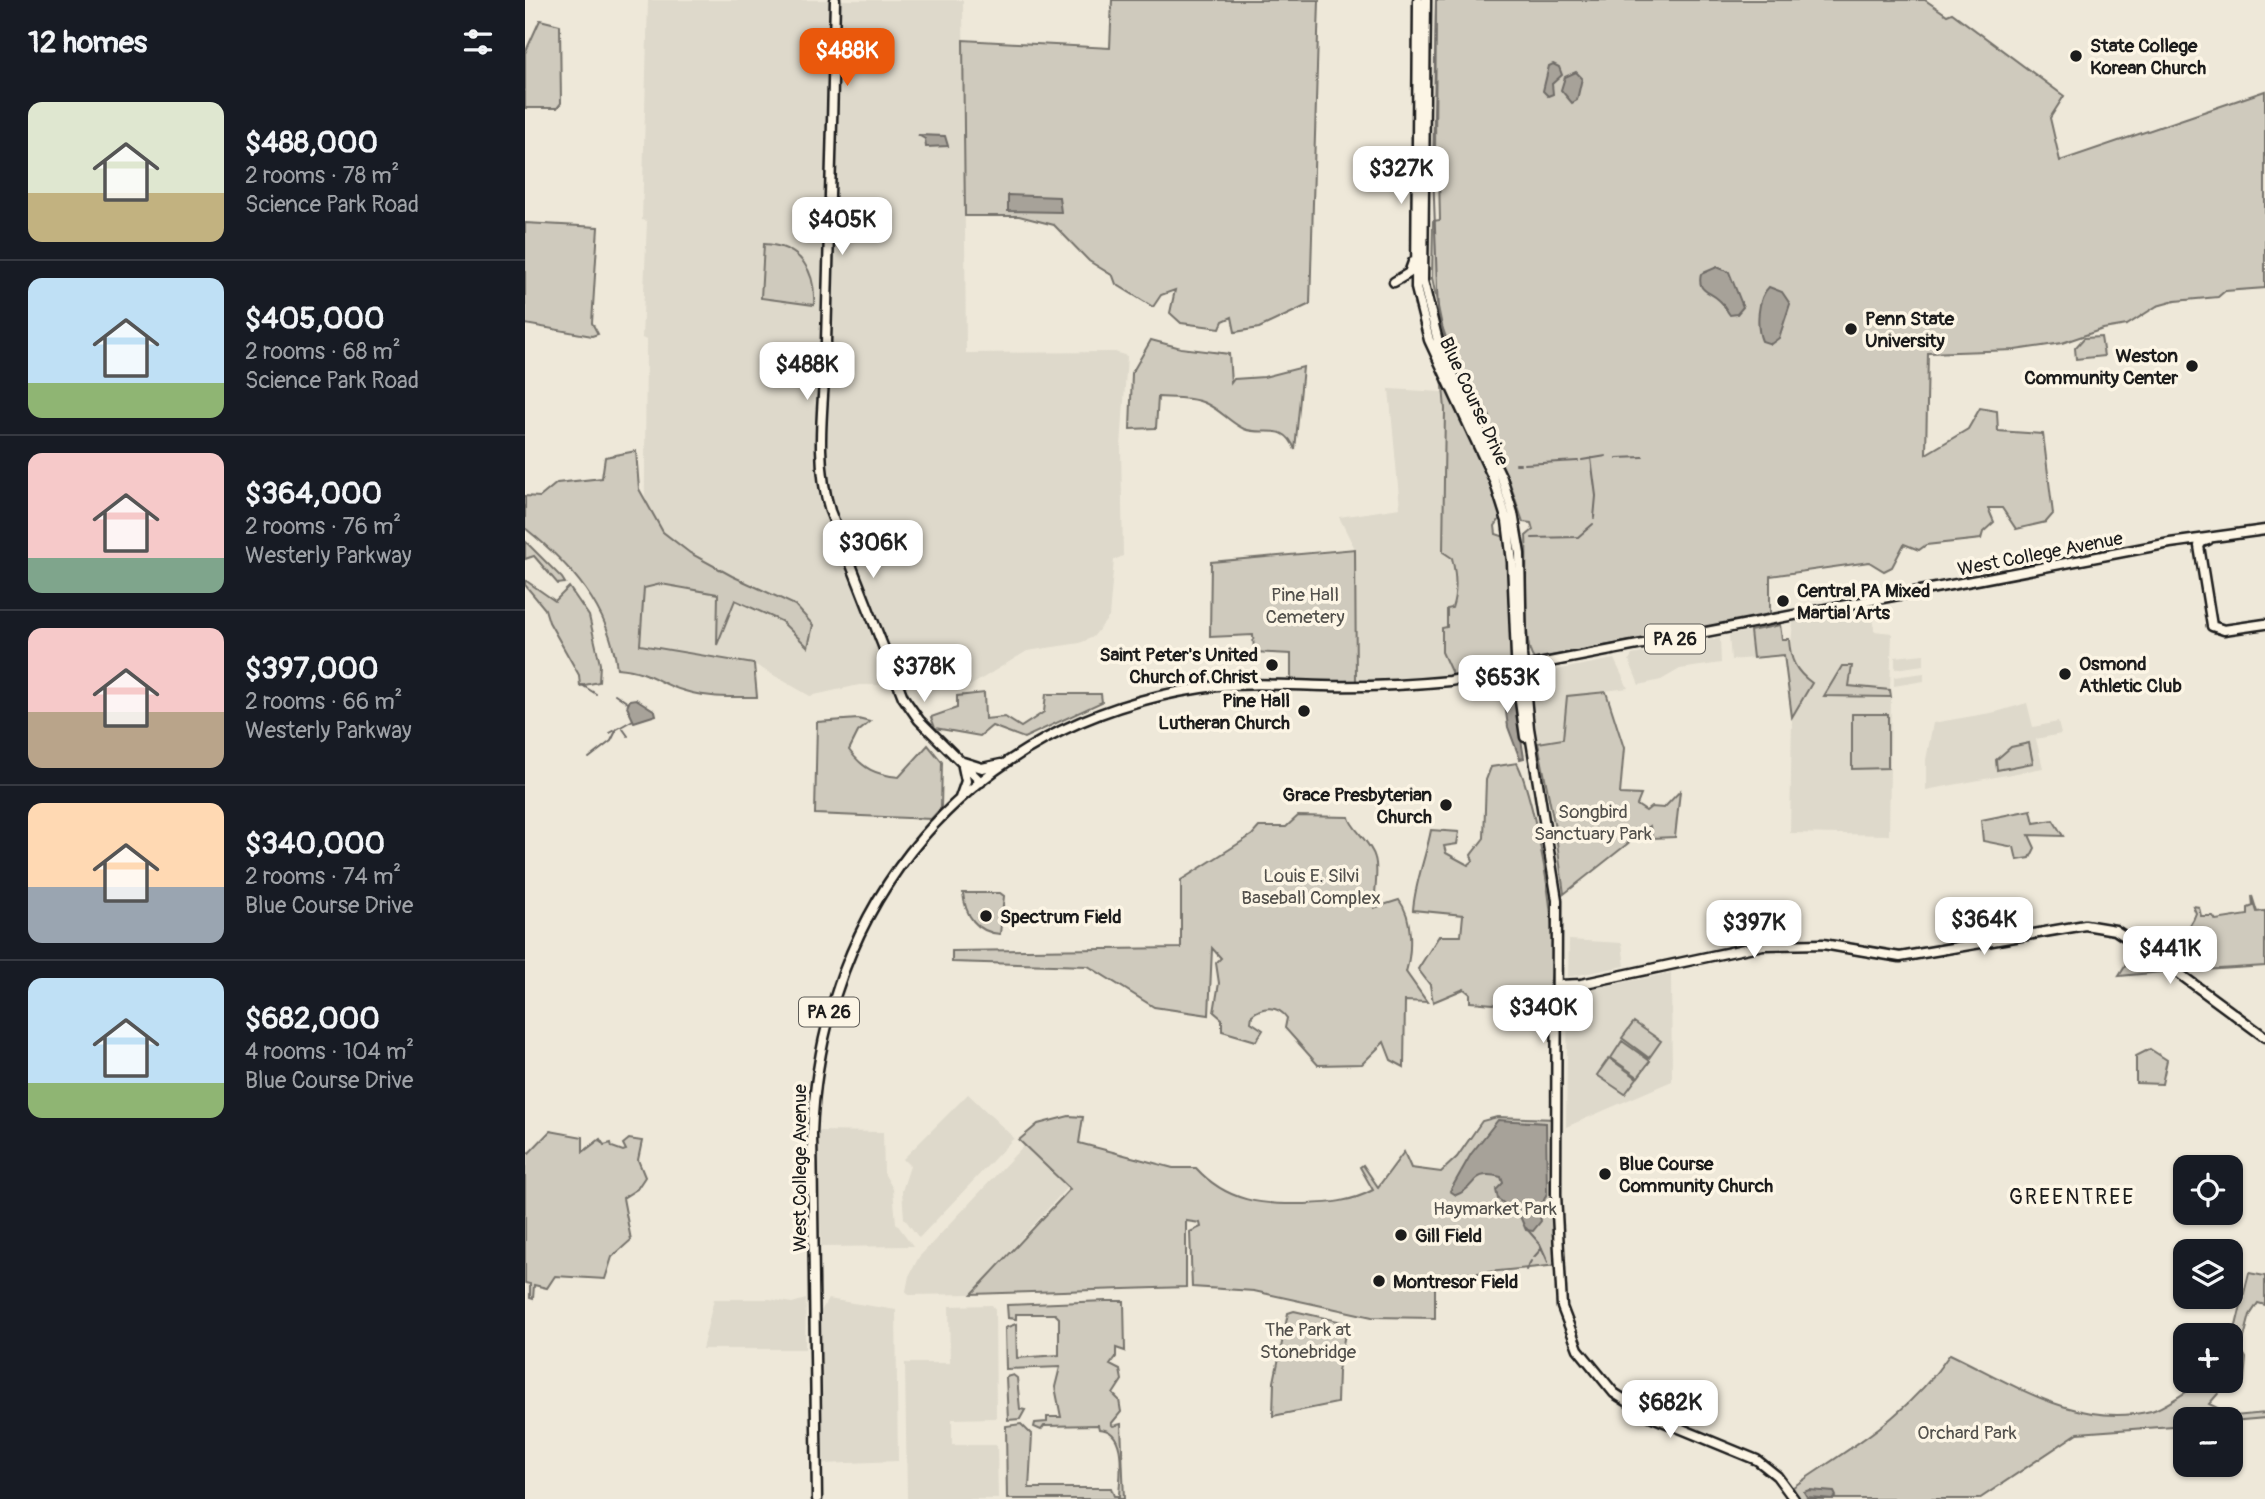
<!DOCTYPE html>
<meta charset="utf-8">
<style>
body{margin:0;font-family:Pangolin,sans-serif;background:#20242c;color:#f1f3f6;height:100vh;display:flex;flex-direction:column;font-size:26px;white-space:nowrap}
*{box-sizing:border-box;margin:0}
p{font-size:23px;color:#9ea1a6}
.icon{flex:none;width:38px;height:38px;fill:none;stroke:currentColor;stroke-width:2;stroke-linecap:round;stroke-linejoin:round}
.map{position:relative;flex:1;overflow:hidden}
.side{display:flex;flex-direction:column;background:#171b24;width:525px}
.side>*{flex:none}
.controls{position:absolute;left:1648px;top:1155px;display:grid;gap:14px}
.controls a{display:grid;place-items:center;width:70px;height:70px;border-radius:14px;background:#171b24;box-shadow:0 2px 5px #0004;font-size:35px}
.price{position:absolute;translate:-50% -60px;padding:0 16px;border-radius:14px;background:#fff;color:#222;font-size:23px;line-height:46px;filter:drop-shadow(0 2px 4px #0008)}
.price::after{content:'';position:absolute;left:50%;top:42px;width:21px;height:16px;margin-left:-10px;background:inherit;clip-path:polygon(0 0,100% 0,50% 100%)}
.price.selected{background:#ea580c;color:#fff}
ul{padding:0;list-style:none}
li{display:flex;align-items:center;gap:21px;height:175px;padding:0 28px}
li+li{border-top:2px solid #363941}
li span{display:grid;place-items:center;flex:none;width:196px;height:140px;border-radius:14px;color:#555}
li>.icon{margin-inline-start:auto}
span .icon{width:84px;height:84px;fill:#fffc;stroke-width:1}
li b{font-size:30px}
h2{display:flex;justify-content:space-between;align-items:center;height:84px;padding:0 28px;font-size:30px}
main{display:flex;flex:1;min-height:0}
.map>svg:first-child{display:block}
.built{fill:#ded9cb}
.green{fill:#cfcabd;stroke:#76736c;stroke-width:2}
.water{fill:#a7a299;stroke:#6f6c67;stroke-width:2}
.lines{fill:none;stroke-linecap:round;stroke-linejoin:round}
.stream{stroke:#6f6c67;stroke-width:2}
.major-casing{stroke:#1c1c1c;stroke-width:13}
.major{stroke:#fcf5e5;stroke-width:8}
.poi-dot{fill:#1c1c1c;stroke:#fcf5e5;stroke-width:2.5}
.labels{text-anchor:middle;stroke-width:7;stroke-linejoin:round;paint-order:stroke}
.shield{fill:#fcf5e5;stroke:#5f5d58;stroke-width:2}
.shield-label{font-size:18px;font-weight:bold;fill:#1c1c1c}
.poi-label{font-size:19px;font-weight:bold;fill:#1c1c1c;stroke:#fcf5e5;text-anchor:start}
.street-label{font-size:19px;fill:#1c1c1c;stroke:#fcf5e5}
.park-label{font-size:19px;fill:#52504c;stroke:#fcf5e5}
.neighbourhood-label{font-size:21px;letter-spacing:2px;fill:#1c1c1c;stroke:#fcf5e5}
</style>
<main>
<section class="side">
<h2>12 homes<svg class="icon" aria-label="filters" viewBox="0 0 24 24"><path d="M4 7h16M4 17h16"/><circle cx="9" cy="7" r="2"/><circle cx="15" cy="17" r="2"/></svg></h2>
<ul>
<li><span style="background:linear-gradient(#dfe7d0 65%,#c2b280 0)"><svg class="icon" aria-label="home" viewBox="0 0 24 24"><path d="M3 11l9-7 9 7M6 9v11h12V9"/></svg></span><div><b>$488,000</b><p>2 rooms · 78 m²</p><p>Science Park Road</p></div></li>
<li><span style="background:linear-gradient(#bfe0f5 75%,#8fb573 0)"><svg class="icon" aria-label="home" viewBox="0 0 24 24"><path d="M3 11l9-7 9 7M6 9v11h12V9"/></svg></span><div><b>$405,000</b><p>2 rooms · 68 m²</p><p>Science Park Road</p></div></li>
<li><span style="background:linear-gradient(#f6c9c9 75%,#7fa58c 0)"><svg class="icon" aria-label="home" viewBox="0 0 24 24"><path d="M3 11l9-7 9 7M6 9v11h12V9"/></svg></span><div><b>$364,000</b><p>2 rooms · 76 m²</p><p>Westerly Parkway</p></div></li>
<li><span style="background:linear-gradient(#f6c9c9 60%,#b9a48a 0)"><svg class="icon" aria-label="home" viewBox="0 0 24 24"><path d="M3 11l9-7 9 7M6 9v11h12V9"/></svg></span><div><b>$397,000</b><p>2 rooms · 66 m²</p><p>Westerly Parkway</p></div></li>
<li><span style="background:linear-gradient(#ffd9b3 60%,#9aa5b1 0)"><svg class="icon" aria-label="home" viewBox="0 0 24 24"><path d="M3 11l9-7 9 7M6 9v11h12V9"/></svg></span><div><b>$340,000</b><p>2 rooms · 74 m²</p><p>Blue Course Drive</p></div></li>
<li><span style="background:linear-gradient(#bfe0f5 75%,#8fb573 0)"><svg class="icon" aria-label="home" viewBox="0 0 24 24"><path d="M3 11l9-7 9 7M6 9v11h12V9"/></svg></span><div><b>$682,000</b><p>4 rooms · 104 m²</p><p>Blue Course Drive</p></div></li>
</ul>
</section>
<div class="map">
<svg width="1740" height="1499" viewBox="0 0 1740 1499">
<rect width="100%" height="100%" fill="#eee8d9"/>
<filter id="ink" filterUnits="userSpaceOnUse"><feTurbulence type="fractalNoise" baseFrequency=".0143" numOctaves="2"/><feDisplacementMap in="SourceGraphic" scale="14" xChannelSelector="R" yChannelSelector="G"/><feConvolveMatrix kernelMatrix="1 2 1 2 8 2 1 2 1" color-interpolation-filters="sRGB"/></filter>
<g filter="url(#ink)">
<!-- built -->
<path class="built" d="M 123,0 L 438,0 L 441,353 L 590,352 L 602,356 L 596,447 L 598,556 L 589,560 L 584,617 L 568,637 L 555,643 L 502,651 L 445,686 L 359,682 L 356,685 L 334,685 L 285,696 L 229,664 L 115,645 L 119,588 L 121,340 L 117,338 L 122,221 L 117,220 Z
M 864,389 L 917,392 L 920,409 L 918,551 L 927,558 L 930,570 L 930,600 L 922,627 L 917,629 L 917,652 L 928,676 L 831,682 L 830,549 L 814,517 L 875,508 Z
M 1348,608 L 1349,631 L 1367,633 L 1365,690 L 1324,686 L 1300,696 L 1366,697 L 1364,835 L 1265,833 L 1267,717 L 1286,684 L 1270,668 L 1265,654 L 1268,622 Z
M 1225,631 L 1228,658 L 1206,660 L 1204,635 Z
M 1195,638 L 1196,663 L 1155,669 L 1136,680 L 1114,685 L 1104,660 L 1107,655 Z
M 1399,654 L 1399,665 L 1370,669 L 1370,657 Z
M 1089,659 L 1103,688 L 1042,696 L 1039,740 L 1013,743 L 1005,675 Z
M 1399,673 L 1399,681 L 1369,686 L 1369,677 Z
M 1502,703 L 1508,727 L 1533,722 L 1536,734 L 1511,739 L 1518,768 L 1401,790 L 1401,760 L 1408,723 L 1471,712 Z
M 1044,940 L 1097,943 L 1100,966 L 1043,977 Z
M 1146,973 L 1147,1081 L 1041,1127 L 1043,993 Z
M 443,1094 L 489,1138 L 394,1238 L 379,1218 L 377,1191 L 385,1166 L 378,1159 Z
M 291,1131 L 358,1132 L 359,1173 L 368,1189 L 371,1223 L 388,1246 L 296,1247 Z
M 501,1143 L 545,1184 L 447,1294 L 384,1295 L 381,1291 L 384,1276 L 394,1257 Z
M 189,1299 L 245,1299 L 267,1303 L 281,1299 L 280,1349 L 177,1349 Z
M 303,1299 L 371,1310 L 373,1461 L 298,1464 L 296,1311 Z
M 467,1305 L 470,1309 L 471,1418 L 427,1419 L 427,1445 L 472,1445 L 473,1499 L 382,1499 L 380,1363 L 425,1363 L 424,1306 Z"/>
<!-- green -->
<path class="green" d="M 587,0 L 794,0 L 785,304 L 734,328 L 710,332 L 707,317 L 698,321 L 695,328 L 656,323 L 645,313 L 650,290 L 636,295 L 628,307 L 591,284 L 588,276 L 564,261 L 529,225 L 494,216 L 440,216 L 438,40 L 585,48 Z
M 911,0 L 1400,0 L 1422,15 L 1427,13 L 1539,96 L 1525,118 L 1535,161 L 1740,91 L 1740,288 L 1700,291 L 1693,297 L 1650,301 L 1632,306 L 1602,325 L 1578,329 L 1537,343 L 1490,350 L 1403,353 L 1401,454 L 1443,429 L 1455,408 L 1472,411 L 1473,431 L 1518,434 L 1528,514 L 1521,522 L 1491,529 L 1477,508 L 1463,508 L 1469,522 L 1458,532 L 1456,539 L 1401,545 L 1394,550 L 1379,544 L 1367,567 L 1359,571 L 1344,562 L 1245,576 L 1245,615 L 1009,659 C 996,645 1003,562 1001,536 L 1008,530 L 1006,523 L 998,522 L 983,478 L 922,350 L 907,278 L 908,221 L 915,220 L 914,175 L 918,169 L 910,157 Z
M 15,20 L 35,25 L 36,103 L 32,108 L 0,108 L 0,53 Z
M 0,223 L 73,227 L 67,323 L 73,334 L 67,336 L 0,324 Z
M 239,244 C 276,246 291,271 289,305 L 236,298 Z
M 1576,337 L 1579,356 L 1551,359 L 1550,348 L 1559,338 Z
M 626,340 L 656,348 L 704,354 L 706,383 L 709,379 L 739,377 L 778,367 L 770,450 C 760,421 739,437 719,429 C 706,423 695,410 682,404 C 668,397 648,398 633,397 L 631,428 L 605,429 L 607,373 Z
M 917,376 L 960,468 L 976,517 L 970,526 L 971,534 L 980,537 L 984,555 L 986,661 L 977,668 L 928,676 L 917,652 L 917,628 L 922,627 L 922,609 L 927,608 C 932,593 931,574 927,558 L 918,552 L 920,409 Z
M 111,451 L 114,489 L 138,532 L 165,553 L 207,576 L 270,605 L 288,625 L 283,647 L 256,621 L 210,600 L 192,645 L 193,594 L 136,584 L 119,588 L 115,645 L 229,664 L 232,697 C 207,697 183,698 160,691 C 131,683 128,671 92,668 C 84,607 46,565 0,528 L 0,496 L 15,497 L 32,483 L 77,478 L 80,457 Z
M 0,541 L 37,578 L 40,583 L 33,584 L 9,556 L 0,559 Z
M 830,549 L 831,682 L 766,681 L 766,654 L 729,652 L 728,635 L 685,637 L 686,562 Z
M 0,580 L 30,601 L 44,587 L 64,616 L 75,664 L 74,682 L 55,686 L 54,675 L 24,622 L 20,609 L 0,585 Z
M 1255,625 L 1257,639 L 1264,639 C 1265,659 1270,671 1287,683 L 1267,717 L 1259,655 L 1228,658 L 1225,631 Z
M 1317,666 L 1327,666 L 1324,686 L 1365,690 L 1366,697 L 1299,696 Z
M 1081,692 L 1099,748 L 1095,794 L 1116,795 L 1112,805 L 1121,811 L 1126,807 L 1139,808 L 1155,791 L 1150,837 L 1127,838 L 1125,826 L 1039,894 L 1030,828 L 1013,743 L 1038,739 L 1042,696 Z
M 459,693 L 460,719 L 480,717 L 496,727 L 519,712 L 521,694 L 576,694 L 577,702 L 499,738 L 467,726 L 455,736 L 410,728 L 406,717 L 432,708 L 432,696 Z
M 1327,714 L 1363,714 L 1363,768 L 1327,769 Z
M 333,719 L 345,722 L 333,732 L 324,750 C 338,769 351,775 374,777 L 403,745 L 417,762 L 416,808 L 406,819 L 290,814 L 292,722 Z
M 1504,743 L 1508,763 L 1472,770 L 1471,760 L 1486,747 Z
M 992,763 C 1009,795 1045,970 1019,995 C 1003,1010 965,1003 945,1002 L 945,994 L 939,989 L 908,1002 L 905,985 L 893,969 L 914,936 L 936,936 L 938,915 L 888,910 C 890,882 901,857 906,830 L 934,832 L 932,844 L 919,846 L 921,853 L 943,865 L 948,861 L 946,855 L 959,838 L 961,780 L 966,767 Z
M 1506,810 L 1509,823 L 1528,820 L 1538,836 L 1504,835 L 1510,848 L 1505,858 L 1492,860 L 1489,847 L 1458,841 L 1456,820 Z
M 773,816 L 824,817 C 825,827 846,842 850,858 C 854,872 849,893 849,908 L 874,900 C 888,918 887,951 881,972 L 902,1002 L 880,1001 L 879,1067 L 866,1060 L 859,1042 L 837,1064 L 793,1065 L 760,1028 L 762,1018 C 753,1005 737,1006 727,1015 L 726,1022 L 738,1030 L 731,1041 L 697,1031 L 697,1019 L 689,1012 L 694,983 L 691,963 L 696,958 L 687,948 L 684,1015 L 629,1007 L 563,966 L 427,962 L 427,951 L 656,948 L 656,880 L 727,835 L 734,827 L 761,827 Z
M 438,893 L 475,893 L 479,896 L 475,934 C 451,932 440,915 438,893 Z
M 1727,896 L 1732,912 L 1740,911 L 1740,966 L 1663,971 L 1627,945 L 1630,940 C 1652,937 1664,934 1671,913 L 1668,906 L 1674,907 L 1676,916 L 1688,916 L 1691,920 L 1723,915 L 1723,908 L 1728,906 Z
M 1609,952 L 1637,972 L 1594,976 Z
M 1109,1022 L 1136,1041 L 1124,1058 L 1097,1038 Z
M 1097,1041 L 1125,1061 L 1113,1077 L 1086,1058 Z
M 1625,1049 L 1642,1060 L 1637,1084 L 1611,1083 L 1611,1056 Z
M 1084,1058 L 1112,1078 L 1100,1094 L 1072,1075 Z
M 544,1116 L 558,1117 L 554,1143 L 648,1168 L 671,1168 C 702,1202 737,1205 780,1204 C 805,1203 826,1202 848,1190 L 835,1167 L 838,1165 L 853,1187 L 879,1152 L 886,1168 L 916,1172 L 932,1157 L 957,1121 L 972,1117 L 1032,1119 L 1033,1265 L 913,1277 L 910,1283 L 910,1318 L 847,1317 L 729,1291 L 667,1287 L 665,1232 L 676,1227 L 675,1223 L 661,1221 L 661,1287 L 447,1294 L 545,1189 L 494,1140 L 513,1124 Z
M 25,1131 L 58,1137 L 58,1152 L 75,1139 L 79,1145 L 86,1143 L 87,1147 L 98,1151 L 101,1150 L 98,1144 L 104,1139 L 117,1141 L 113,1160 L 120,1177 L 112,1189 L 98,1198 L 106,1240 L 87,1257 L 80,1279 L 30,1276 L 22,1288 L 9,1285 L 8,1299 L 5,1298 L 5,1284 L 0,1283 L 0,1151 L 4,1153 Z
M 1724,1273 L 1740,1276 L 1740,1305 L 1733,1303 L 1725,1315 L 1716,1349 L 1721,1358 L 1719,1381 L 1706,1378 L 1706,1346 Z
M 581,1301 L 599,1301 L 600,1351 L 591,1348 L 591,1357 L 585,1365 L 595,1370 L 597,1380 L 588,1394 L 594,1400 L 596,1412 L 586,1424 L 588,1426 L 596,1424 L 599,1499 L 482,1499 L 481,1426 L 496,1424 L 507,1435 L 504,1488 L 586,1488 L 589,1496 L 594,1496 C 595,1475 603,1430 574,1429 L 573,1425 L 519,1426 L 516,1430 L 509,1427 L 510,1423 L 522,1422 L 522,1417 L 536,1417 L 530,1387 L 535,1367 L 481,1369 L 480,1328 L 491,1324 L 492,1358 L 534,1355 L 534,1318 L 530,1314 L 491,1314 L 491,1319 L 483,1318 L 482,1305 Z
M 769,1311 L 822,1323 L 813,1371 L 812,1403 L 748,1416 L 749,1382 L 763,1313 Z
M 1425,1354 C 1488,1384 1553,1429 1626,1411 C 1644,1406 1672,1382 1682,1381 C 1689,1380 1697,1381 1704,1381 L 1684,1404 L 1709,1416 L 1740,1413 L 1740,1418 L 1706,1421 L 1661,1419 L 1661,1425 L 1553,1433 L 1454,1499 L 1273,1499 L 1268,1487 C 1329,1445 1382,1417 1425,1354 Z
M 488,1375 L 492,1378 L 495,1409 L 500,1410 L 495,1419 L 483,1420 L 481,1377 Z"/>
<!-- water -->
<path class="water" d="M 1028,64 L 1034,67 L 1037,75 L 1027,84 L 1028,94 L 1023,96 L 1018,91 L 1024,66 Z
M 1051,72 L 1057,78 L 1052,100 L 1047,103 L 1036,90 L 1040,77 Z
M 393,135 L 420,136 L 423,146 L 401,147 L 400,139 Z
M 483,195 L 534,197 L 536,212 L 483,211 Z
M 1192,267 L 1204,272 L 1218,307 L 1212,314 L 1205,315 C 1201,310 1199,304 1194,300 C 1183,290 1172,292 1176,274 Z
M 1244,287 L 1257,292 L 1265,304 L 1254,338 L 1246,344 L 1237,341 C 1231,327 1232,298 1244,287 Z
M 977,682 L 987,684 L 999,758 L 995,759 L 983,727 Z
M 111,699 L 130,711 L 131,715 L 109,722 L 102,707 L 105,700 Z
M 973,1120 L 1021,1123 L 1022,1193 L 1014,1212 L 1016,1221 L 1008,1231 L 1001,1230 L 994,1214 L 973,1199 L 971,1190 L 978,1183 L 976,1177 C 944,1169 954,1187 931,1195 L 925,1191 L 946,1154 Z
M 1284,1490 L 1309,1492 L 1311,1496 L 1308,1499 L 1282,1497 L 1279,1492 Z"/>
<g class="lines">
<!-- stream -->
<path class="stream" d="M 911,0 L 908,170 L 913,315 L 924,346 L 965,417
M 1066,458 L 1071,496 L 1069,518
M 1092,458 L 1118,457
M 1057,460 L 1081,456
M 991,464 L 995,464
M 999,464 L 1053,461
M 1007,538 L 1053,537 L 1068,524
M 57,685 L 71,694
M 90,694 L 103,703
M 98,729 L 103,736
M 85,733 L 108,720
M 64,758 L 86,741 L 91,731
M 1001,1228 L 1015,1244 L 1023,1262
M 1009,1257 L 1017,1248
M 1001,1270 L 1006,1261"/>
<defs>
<path id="major" d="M 310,0 C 307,114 305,228 301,342 C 300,397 288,456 305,511 L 378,697 L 394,720 L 456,782
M 893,0 L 891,288 L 904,340 L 969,480 L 982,521 L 987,562 L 992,680 L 1000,737
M 901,0 L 898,281 L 914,345 L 977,478 L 988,513 L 995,554 L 997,655 L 1004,728 L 1032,900 L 1031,1194 L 1037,1307 L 1053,1349 L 1089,1393 L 1125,1416 L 1232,1460 L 1252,1476 L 1269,1499
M 869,282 L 884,273 L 888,262
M 1683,540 L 1677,542 L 1674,546 L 1687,626 L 1699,630 L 1740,624
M 438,762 L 457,768 L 476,764
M 435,798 L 441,781 L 438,767
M 1629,955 L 1740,1037
M 1034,985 L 1056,984 L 1238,945 L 1298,944 L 1375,957 L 1560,925 L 1590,930 L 1633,958
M 292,1499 L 287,1133 C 296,902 444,723 676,688 C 716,682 758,685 798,686 C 840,687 883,685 925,681 L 1645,543 L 1740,530"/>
</defs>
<!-- major casing -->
<use href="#major" class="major-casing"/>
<!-- major -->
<use href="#major" class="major"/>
</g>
</g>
<!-- markers -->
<g class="poi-dot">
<circle cx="1551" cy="56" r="7"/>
<circle cx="1326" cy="329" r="7"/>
<circle cx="1667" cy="366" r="7"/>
<circle cx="1258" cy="601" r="7"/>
<circle cx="747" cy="665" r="7"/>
<circle cx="1540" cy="674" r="7"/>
<circle cx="779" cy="711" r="7"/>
<circle cx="921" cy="805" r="7"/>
<circle cx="461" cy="916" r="7"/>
<circle cx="1080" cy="1174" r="7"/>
<circle cx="876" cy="1235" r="7"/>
<circle cx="854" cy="1281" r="7"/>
</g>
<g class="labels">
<!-- shield labels -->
<g class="shield">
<rect x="1120" y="624.5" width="60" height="29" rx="5"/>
<rect x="274" y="997.5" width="60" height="29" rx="5"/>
</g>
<g class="shield-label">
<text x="1150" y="645">PA 26</text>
<text x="304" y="1018">PA 26</text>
</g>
<!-- poi labels -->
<g class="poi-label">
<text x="1565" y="52">State College<tspan x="1565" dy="22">Korean Church</tspan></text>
<text x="1340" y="325">Penn State<tspan x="1340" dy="22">University</tspan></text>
<text x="1653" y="362" text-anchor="end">Weston<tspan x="1653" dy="22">Community Center</tspan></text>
<text x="1272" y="597">Central PA Mixed<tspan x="1272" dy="22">Martial Arts</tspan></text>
<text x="733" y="661" text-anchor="end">Saint Peter's United<tspan x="733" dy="22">Church of Christ</tspan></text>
<text x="1554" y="670">Osmond<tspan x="1554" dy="22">Athletic Club</tspan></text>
<text x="765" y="707" text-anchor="end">Pine Hall<tspan x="765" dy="22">Lutheran Church</tspan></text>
<text x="907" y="801" text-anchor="end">Grace Presbyterian<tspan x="907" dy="22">Church</tspan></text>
<text x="475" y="923">Spectrum Field</text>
<text x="1094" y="1170">Blue Course<tspan x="1094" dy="22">Community Church</tspan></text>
<text x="890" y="1242">Gill Field</text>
<text x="868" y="1288">Montresor Field</text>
</g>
<!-- street labels -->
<g class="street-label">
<text transform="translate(950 401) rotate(65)" y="7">Blue Course Drive</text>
<text transform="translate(1515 553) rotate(-11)" y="7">West College Avenue</text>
<text transform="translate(274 1168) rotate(-90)" y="7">West College Avenue</text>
</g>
<!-- park labels -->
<g class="park-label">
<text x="780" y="601">Pine Hall<tspan x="780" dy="22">Cemetery</tspan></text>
<text x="1068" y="818">Songbird<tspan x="1068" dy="22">Sanctuary Park</tspan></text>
<text x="786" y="882">Louis E. Silvi<tspan x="786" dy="22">Baseball Complex</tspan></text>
<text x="970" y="1215">Haymarket Park</text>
<text x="783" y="1336">The Park at<tspan x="783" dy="22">Stonebridge</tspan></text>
<text x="1442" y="1439">Orchard Park</text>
</g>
<!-- neighbourhood labels -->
<g class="neighbourhood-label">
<text x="1547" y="1204">GREENTREE</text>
</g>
</g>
</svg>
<div class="controls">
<a><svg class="icon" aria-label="locate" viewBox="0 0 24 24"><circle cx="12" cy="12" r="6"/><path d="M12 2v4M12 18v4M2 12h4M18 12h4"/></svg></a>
<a><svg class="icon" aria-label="layers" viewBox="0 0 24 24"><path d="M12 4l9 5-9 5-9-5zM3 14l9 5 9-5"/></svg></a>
<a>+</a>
<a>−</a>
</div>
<b class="price selected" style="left:322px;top:88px">$488K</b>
<b class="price" style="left:876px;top:206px">$327K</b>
<b class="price" style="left:317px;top:257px">$405K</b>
<b class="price" style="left:282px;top:402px">$488K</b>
<b class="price" style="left:348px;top:580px">$306K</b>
<b class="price" style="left:399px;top:704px">$378K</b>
<b class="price" style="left:982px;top:715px">$653K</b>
<b class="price" style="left:1459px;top:957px">$364K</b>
<b class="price" style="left:1229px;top:960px">$397K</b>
<b class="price" style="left:1645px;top:986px">$441K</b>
<b class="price" style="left:1018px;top:1045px">$340K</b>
<b class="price" style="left:1145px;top:1440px">$682K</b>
</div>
</main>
